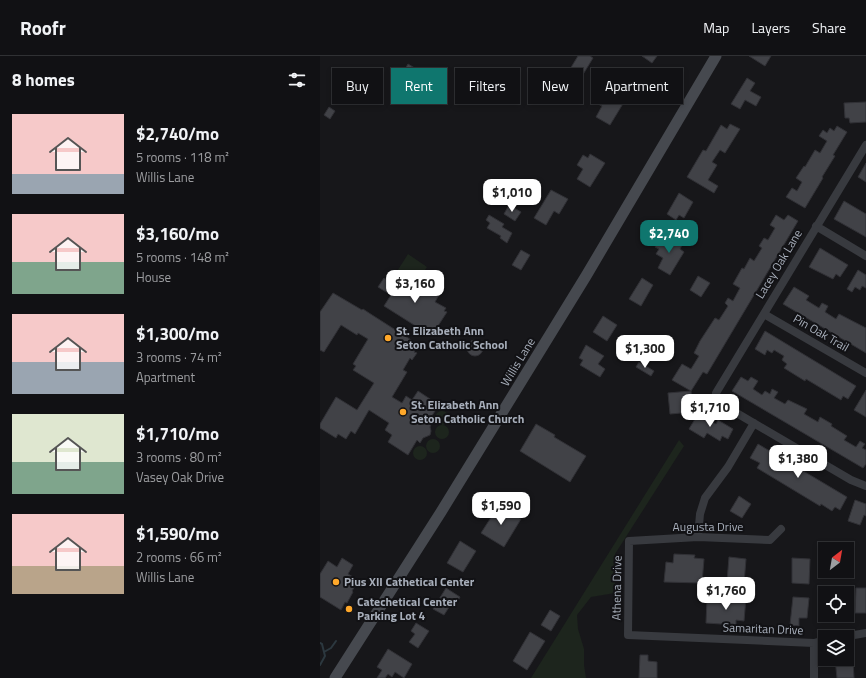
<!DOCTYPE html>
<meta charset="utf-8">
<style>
body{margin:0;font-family:"Titillium Web",sans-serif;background:#1e1f22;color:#f1f3f6;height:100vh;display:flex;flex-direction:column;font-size:15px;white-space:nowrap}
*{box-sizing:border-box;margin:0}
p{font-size:13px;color:#9c9da0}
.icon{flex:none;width:22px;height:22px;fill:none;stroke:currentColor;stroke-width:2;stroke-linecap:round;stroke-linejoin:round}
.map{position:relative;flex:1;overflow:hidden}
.panel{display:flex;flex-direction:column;background:#111114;width:320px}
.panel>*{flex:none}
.banner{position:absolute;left:12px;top:12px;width:380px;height:36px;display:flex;gap:8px}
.needle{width:26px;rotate:31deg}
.tools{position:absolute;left:498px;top:486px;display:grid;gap:8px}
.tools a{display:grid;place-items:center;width:36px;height:36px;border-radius:0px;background:#111114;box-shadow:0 2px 6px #0003,0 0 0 1px #303134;font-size:20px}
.price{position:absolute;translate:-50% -34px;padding:0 9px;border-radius:8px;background:#fff;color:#222;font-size:13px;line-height:26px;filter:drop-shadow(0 1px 2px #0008)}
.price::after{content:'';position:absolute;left:50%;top:24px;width:12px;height:9px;margin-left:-6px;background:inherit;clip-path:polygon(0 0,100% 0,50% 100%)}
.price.current{background:#0f766e;color:#fff}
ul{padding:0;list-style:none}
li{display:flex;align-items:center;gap:12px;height:100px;padding:0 12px}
li span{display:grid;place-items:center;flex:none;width:112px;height:80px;border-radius:0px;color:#555}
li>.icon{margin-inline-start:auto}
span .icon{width:48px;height:48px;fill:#fffc;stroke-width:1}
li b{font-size:17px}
h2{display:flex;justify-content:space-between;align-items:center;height:48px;padding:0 12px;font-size:17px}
.tag{padding:0 14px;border-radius:0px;background:#111114;box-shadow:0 2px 6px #0003,0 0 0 1px #303134;font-size:14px;line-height:36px}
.tag.current{background:#0f766e;color:#fff}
header{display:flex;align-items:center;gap:24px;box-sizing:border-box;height:56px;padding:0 20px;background:#111114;border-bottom:1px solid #303134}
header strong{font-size:19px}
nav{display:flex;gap:22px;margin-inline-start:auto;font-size:14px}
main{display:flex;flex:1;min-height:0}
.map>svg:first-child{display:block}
.green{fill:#1d251d}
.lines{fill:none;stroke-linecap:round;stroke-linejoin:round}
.stream{stroke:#2c383f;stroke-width:2}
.building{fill:#414247;stroke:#313136}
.street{stroke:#383a3f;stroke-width:8}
.secondary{stroke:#46494f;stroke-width:11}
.poi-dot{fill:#ffa82a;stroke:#121215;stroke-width:1.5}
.labels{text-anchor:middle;stroke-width:4;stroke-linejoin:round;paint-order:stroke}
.street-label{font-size:12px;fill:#a8afbb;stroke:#121215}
.poi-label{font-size:12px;font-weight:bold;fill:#a8afbb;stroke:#121215;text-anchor:start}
</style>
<header>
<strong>Roofr</strong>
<nav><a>Map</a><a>Layers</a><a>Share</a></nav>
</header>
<main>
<section class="panel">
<h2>8 homes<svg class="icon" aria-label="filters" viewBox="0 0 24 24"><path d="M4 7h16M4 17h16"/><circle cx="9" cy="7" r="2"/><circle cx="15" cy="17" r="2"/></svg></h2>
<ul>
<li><span style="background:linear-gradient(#f6c9c9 75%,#9aa5b1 0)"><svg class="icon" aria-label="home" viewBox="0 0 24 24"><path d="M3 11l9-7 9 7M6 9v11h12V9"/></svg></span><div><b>$2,740/mo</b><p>5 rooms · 118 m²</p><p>Willis Lane</p></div></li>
<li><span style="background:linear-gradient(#f6c9c9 60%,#7fa58c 0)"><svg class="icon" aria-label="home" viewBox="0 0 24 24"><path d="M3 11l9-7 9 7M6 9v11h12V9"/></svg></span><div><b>$3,160/mo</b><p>5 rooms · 148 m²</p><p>House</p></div></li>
<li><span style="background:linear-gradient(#f6c9c9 60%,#9aa5b1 0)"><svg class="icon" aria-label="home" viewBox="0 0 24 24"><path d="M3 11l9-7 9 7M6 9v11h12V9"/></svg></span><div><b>$1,300/mo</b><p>3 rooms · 74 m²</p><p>Apartment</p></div></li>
<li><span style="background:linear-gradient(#dfe7d0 60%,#7fa58c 0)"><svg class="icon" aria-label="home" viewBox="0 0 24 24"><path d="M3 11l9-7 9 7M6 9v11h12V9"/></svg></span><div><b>$1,710/mo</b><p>3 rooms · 80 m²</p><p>Vasey Oak Drive</p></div></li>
<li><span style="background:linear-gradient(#f6c9c9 65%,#b9a48a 0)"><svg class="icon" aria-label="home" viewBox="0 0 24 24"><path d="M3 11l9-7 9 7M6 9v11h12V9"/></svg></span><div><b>$1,590/mo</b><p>2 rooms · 66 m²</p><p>Willis Lane</p></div></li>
</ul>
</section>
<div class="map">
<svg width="546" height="622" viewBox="0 0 546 622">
<rect width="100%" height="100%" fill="#17171a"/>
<!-- green -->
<path class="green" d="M 88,198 L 107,211 L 95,229 L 76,217 Z
M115 362a7 7 0 1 1 14 0a7 7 0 1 1-14 0Z
M115 376a7 7 0 1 1 14 0a7 7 0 1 1-14 0Z
M106 390a7 7 0 1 1 14 0a7 7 0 1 1-14 0Z
M 359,384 L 364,390 L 295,498 L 295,537 L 271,541 L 257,559 L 258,573 L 264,593 L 264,609 L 266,622 L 211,622 Z
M93 397a7 7 0 1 1 14 0a7 7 0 1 1-14 0Z"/>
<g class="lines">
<!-- stream -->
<path class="stream" d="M 0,587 L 2,588 L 5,600 L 0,609
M 4,596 L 11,592 L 16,585"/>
</g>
<!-- building -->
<path class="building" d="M 258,0 L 270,0 L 273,2 L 259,25 L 247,18 Z
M 322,0 L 337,0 L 332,7 Z
M 429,0 L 451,0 L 445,10 Z
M 88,8 L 98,14 L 91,26 L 81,20 Z
M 427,22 L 435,27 L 430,35 L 441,41 L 436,50 L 425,44 L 420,53 L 411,48 Z
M 284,32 L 291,37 L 290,38 L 304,46 L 290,69 L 276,61 L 282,50 L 276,47 Z
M 546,46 L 546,66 L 530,67 L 529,62 L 525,62 L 524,47 Z
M 9,51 L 15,55 L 10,63 L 4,59 Z
M 410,68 L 420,73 L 405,97 L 400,94 L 392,106 L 397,109 L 388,124 L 398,130 L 394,137 L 367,121 L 383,94 L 386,95 L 401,69 L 407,73 Z
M 517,70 L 527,76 L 513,99 L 515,100 L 502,121 L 503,122 L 485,152 L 466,141 L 472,132 L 477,135 L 482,126 L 476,122 L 484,110 L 485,111 L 495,94 L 500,97 L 507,85 L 499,80 L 503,74 L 507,77 L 510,72 L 514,75 Z
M 270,98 L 285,107 L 270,131 L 257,123 L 263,113 L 257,109 L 263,99 L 268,102 Z
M 546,107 L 546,126 L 538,121 Z
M 231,134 L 248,143 L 239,158 L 234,155 L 226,169 L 214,162 Z
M 359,137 L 373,146 L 364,162 L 359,159 L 356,164 L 347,158 Z
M 524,145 L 546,158 L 546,181 L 514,163 Z
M 189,149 L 201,156 L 195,165 L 184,158 Z
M 169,159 L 184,168 L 182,171 L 192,177 L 187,187 L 180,182 L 181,180 L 167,172 L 170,167 L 166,164 Z
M 456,159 L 464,164 L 468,159 L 478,165 L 387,318 L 383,316 L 371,335 L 352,324 L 362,308 L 371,313 L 379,300 L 374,297 L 380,285 L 395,262 L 399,264 L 408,250 L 405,247 L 408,242 L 413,245 L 420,232 L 413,228 L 422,212 L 424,213 L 430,202 L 434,205 L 442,192 L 439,190 L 444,182 L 448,184 L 455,172 L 450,169 Z
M 344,178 L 362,189 L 360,193 L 364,196 L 350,219 L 338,212 L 343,202 L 336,198 L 339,193 L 335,191 Z
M 500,192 L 528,209 L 520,221 L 516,218 L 513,223 L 489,211 Z
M 201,194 L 210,199 L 201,214 L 192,209 Z
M 538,214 L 546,219 L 546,232 L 542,230 L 540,234 L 535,231 L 532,236 L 527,233 Z
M 378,220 L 390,227 L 381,241 L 370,234 Z
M 64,222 L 76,230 L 78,226 L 83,229 L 84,226 L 95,233 L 100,225 L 120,237 L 115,246 L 126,252 L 124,255 L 127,256 L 114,276 L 104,271 L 102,274 L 64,250 L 71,239 L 58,231 Z
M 322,222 L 333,229 L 321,250 L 309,243 Z
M 474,231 L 489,240 L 486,244 L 499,252 L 502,247 L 508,250 L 505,256 L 516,263 L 519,258 L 546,272 L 546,297 L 463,248 Z
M 13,237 L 42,254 L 43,253 L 49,257 L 99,289 L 94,296 L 97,297 L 92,304 L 90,302 L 83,314 L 87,316 L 72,341 L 82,347 L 86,340 L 92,344 L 98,335 L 119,349 L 109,364 L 112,366 L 110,371 L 111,375 L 110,379 L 103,382 L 100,387 L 97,384 L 88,399 L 68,386 L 72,379 L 65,374 L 69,367 L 49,354 L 35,378 L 31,375 L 26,383 L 18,378 L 16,382 L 0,372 L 0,368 L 16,341 L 37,354 L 54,327 L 33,314 L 36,310 L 33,308 L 48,283 L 38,277 L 37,279 L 21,269 L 4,296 L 0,294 L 0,256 Z
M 283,260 L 297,269 L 287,285 L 273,276 Z
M 445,275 L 536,330 L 528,343 L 523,340 L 521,344 L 486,323 L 485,325 L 464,312 L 467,308 L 462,304 L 464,300 L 454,294 L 452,297 L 447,294 L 445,299 L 435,293 Z
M147 292a8 8 0 1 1 16 0a8 8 0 1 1-16 0Z
M 266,289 L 284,300 L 278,308 L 285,313 L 280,321 L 260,309 L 263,304 L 259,302 Z
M 319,306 L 334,315 L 331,320 L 316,311 Z
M 421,321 L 428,325 L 431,321 L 438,325 L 433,333 L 442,339 L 445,335 L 450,338 L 452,333 L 458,336 L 454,342 L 465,348 L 468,344 L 487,353 L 484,358 L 498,366 L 500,361 L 512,368 L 511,370 L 527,380 L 524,384 L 536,391 L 540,385 L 545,388 L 542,392 L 546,394 L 546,408 L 543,412 L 412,335 Z
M 546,334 L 546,361 L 534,354 Z
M 371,335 L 373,356 L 350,358 L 348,337 Z
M 378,358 L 396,368 L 398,364 L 413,373 L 408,383 L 402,380 L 400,385 L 387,377 L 384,382 L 369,373 Z
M 216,368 L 235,379 L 234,381 L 266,400 L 250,426 L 200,395 Z
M 438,388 L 527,441 L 520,454 L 515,451 L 512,455 L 501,448 L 500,450 L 437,412 L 440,407 L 430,402 Z
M 419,440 L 431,448 L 422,462 L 410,455 Z
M 535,444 L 546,448 L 546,460 L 544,459 L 540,469 L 528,465 Z
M 179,449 L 201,463 L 184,491 L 161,477 Z
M 140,485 L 156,495 L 143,516 L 127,507 Z
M 354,498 L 375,499 L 374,502 L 384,503 L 382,527 L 344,526 L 346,506 L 353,507 Z
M 409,501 L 426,503 L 424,527 L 407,526 Z
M 22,502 L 33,509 L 28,518 L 33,521 L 32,523 L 33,528 L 35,530 L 32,535 L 33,536 L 27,547 L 25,546 L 21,554 L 0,541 L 0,518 L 8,505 L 17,511 Z
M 472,502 L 490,503 L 489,528 L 472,527 Z
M 126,532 L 140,541 L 135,550 L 131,548 L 124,559 L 113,553 Z
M 536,532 L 546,532 L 546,557 L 535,557 Z
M 409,540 L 426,541 L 424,565 L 416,564 L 416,569 L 386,567 L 387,543 L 409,544 Z
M 473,541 L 489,542 L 487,562 L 479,562 L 479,570 L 470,569 Z
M 230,554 L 240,560 L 231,575 L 221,569 Z
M 96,567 L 109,575 L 98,592 L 89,586 L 95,578 L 91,575 Z
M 210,576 L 225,585 L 207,614 L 193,605 Z
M 68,593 L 92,608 L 84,622 L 75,616 L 72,621 L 68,618 L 65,622 L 57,622 L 62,614 L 57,611 Z
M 320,599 L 328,599 L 328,605 L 337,606 L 337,622 L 319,622 Z
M 515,603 L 523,603 L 523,604 L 533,604 L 534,622 L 517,622 Z"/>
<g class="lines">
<!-- street -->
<path class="street" d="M 546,89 L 396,337 C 395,344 398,345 403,349 L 531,424 L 546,430
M 496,170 L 546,200
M 444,258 L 546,317
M 461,473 L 450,484 L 378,481 L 309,485 L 308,579 L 494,587 L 505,584
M 378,481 L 380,458 L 385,442 L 408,411 L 434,367
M 523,581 L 546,577
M 494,622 L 494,587"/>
<!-- secondary -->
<path class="secondary" d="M 15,622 L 121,456 L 266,220 L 396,0"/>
</g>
<!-- markers -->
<g class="poi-dot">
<circle cx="68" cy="282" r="4"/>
<circle cx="83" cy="356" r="4"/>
<circle cx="16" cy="526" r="4"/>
<circle cx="29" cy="553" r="4"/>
</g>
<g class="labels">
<!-- street labels -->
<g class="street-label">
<text transform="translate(459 208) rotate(-59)" y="4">Lacey Oak Lane</text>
<text transform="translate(501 277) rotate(30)" y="4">Pin Oak Trail</text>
<text transform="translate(198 306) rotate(-59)" y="4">Willis Lane</text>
<text x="388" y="475">Augusta Drive</text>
<text transform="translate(297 532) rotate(-89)" y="4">Athena Drive</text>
<text transform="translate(443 573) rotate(2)" y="4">Samaritan Drive</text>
</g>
<!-- poi labels -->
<g class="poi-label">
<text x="76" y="279">St. Elizabeth Ann<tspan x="76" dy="14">Seton Catholic School</tspan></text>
<text x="91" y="353">St. Elizabeth Ann<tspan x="91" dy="14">Seton Catholic Church</tspan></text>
<text x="24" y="530">Pius XII Cathetical Center</text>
<text x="37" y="550">Catechetical Center<tspan x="37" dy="14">Parking Lot 4</tspan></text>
</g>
</g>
</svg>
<div class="tools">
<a><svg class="needle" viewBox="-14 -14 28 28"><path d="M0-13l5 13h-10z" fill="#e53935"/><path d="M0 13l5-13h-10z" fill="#9c9da0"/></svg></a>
<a><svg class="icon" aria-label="locate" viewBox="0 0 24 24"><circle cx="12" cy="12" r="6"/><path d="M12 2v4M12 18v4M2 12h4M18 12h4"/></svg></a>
<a><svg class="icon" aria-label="layers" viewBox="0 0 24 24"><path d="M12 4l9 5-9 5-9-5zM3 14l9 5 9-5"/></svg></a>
</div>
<b class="price" style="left:192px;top:157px">$1,010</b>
<b class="price current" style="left:349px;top:198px">$2,740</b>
<b class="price" style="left:95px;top:248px">$3,160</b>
<b class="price" style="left:325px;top:313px">$1,300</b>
<b class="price" style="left:390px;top:372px">$1,710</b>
<b class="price" style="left:478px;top:423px">$1,380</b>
<b class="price" style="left:181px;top:470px">$1,590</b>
<b class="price" style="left:406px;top:555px">$1,760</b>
<div class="banner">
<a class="tag">Buy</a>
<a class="tag current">Rent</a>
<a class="tag">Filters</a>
<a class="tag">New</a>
<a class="tag">Apartment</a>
</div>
</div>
</main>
